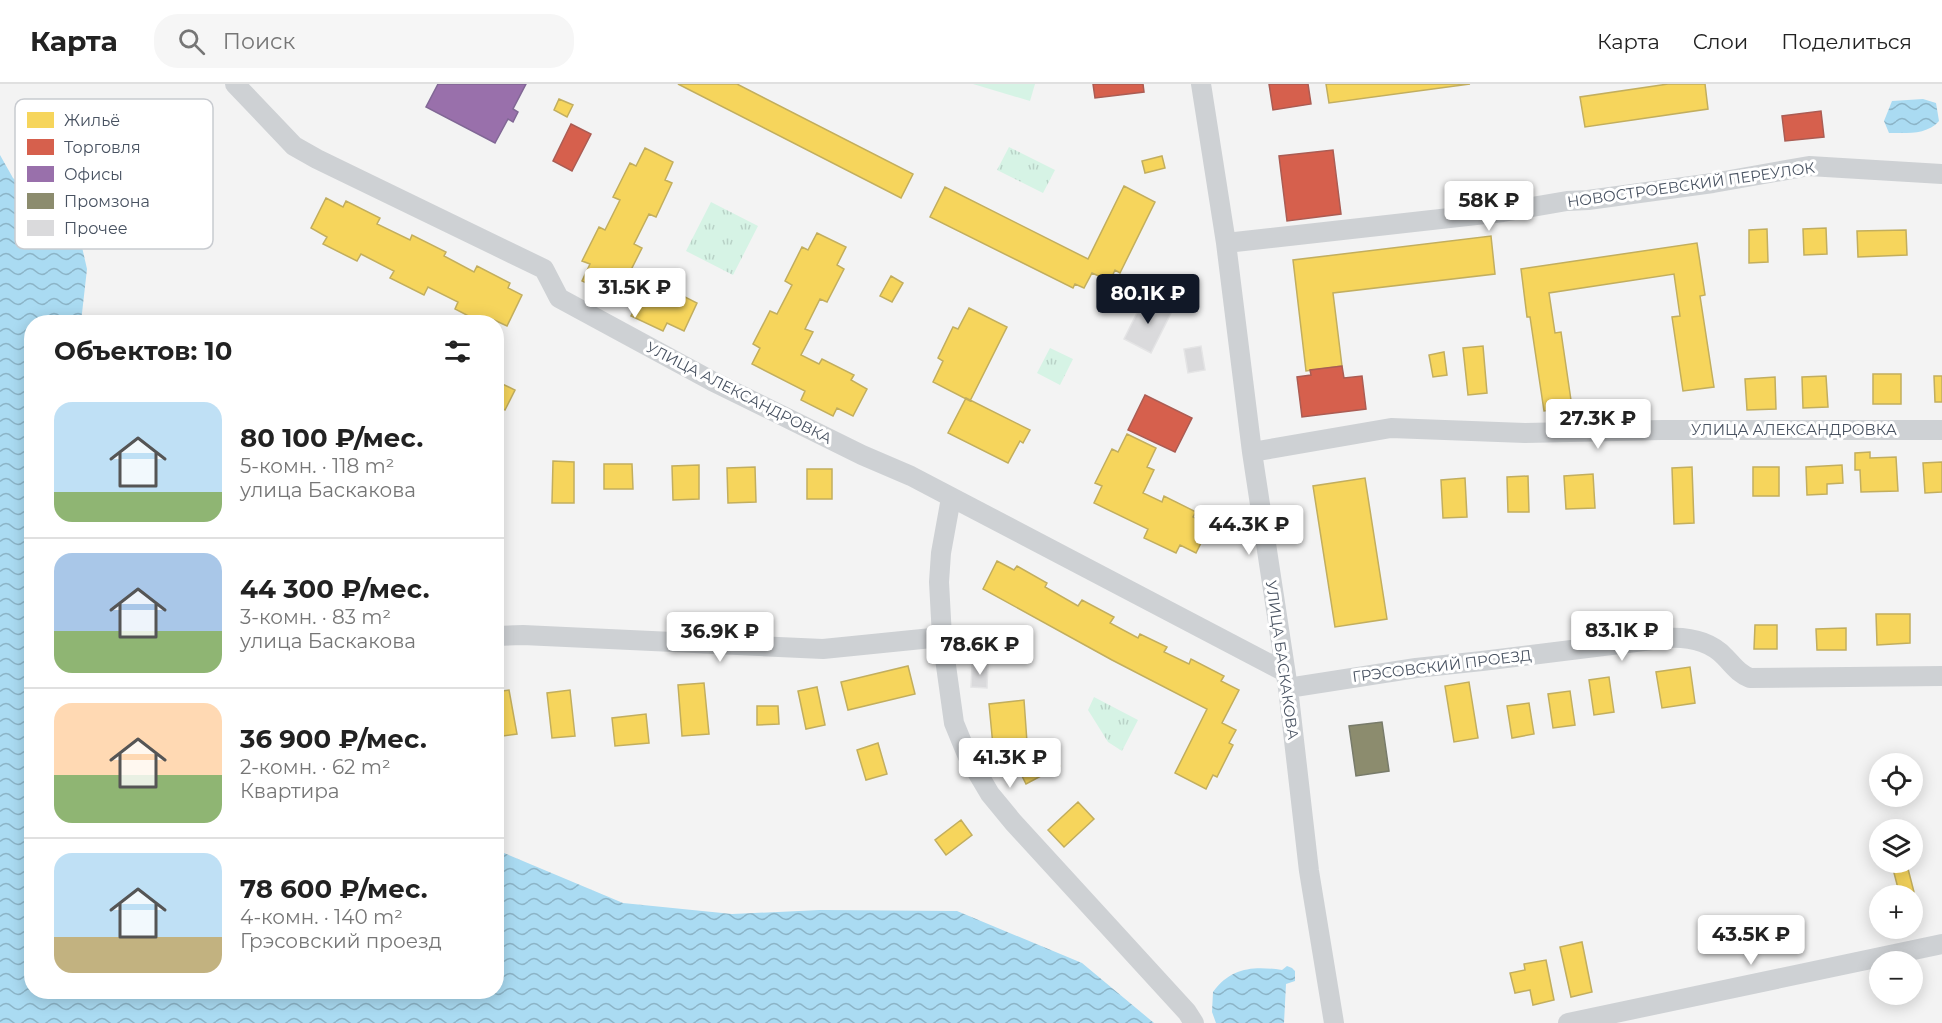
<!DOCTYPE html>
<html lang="ru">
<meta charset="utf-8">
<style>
body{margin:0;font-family:Montserrat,sans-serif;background:#f6f6f6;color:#222;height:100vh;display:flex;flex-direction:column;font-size:22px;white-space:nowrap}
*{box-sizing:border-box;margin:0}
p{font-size:20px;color:#767676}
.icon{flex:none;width:33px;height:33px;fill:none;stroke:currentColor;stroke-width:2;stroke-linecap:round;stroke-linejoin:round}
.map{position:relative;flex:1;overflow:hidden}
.sheet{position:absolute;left:24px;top:231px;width:480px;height:684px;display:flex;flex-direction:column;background:#fff;border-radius:24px;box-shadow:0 3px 15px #0003}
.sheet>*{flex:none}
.buttons{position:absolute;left:1869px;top:669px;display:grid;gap:12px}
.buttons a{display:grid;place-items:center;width:54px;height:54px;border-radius:50%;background:#fff;box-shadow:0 3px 15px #0003;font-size:30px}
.price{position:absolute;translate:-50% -51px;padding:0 14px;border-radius:6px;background:#fff;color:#222;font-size:20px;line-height:39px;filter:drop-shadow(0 2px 3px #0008)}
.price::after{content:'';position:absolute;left:50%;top:36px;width:18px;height:14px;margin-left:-9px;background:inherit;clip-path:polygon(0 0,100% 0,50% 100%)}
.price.selected{background:#111827;color:#fff}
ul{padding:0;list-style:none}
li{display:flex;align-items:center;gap:18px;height:150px;padding:0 30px}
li+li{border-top:2px solid #e0e0e0}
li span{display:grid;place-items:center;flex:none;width:168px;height:120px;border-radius:18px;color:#555}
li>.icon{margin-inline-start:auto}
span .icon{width:72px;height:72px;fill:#fffc;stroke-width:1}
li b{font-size:26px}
h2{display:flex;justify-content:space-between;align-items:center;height:72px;padding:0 30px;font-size:26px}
header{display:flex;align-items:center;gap:36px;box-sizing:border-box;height:84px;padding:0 30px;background:#fff;border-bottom:2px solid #e0e0e0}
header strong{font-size:28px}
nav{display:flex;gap:33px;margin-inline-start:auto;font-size:21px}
.search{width:420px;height:54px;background:#f6f6f6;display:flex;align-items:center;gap:15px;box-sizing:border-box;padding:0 21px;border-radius:24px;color:#767676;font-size:22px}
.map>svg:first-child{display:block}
.green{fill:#d6f3e5}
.park{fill:url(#park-tufts)}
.water{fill:url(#water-waves)}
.homes{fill:#f6d55c;stroke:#c2ae5e;stroke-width:1.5}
.shops{fill:#d6604d;stroke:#ab5c53;stroke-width:1.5}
.offices{fill:#9970ab;stroke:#816795;stroke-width:1.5}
.industry{fill:#8c8c6e;stroke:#787b6a;stroke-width:1.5}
.building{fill:#dadadc;stroke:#e4e4e5;stroke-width:1.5}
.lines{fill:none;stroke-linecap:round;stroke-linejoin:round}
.minor{stroke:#ced1d4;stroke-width:20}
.labels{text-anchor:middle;stroke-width:6;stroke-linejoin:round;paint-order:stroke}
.street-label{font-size:15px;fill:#485261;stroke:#fff}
.key{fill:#fff;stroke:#c8cbd0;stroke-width:1.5}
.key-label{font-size:16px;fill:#485261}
</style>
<header>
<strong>Карта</strong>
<div class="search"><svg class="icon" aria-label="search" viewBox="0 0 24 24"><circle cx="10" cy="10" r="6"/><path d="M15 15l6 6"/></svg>Поиск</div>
<nav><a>Карта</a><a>Слои</a><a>Поделиться</a></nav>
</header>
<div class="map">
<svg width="1942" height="939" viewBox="0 0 1942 939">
<defs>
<pattern id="park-tufts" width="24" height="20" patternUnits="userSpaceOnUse" patternTransform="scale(1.5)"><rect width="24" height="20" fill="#d6f3e5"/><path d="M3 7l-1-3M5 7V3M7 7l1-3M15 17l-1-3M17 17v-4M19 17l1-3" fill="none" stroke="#b9d2c7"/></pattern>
<pattern id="water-waves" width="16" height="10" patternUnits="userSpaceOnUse" patternTransform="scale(1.5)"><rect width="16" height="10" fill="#aadbf2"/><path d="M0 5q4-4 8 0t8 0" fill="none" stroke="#8cb4c7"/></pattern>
</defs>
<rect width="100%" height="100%" fill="#f3f3f3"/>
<!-- green -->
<path class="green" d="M 973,0 L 1035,0 L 1030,17 Z"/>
<!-- park -->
<path class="park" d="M 1009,63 L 1055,86 L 1043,109 L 997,86 Z
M 711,118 L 758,142 L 733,191 L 686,167 Z
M 1050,264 L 1073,275 L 1060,301 L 1037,289 Z
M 1094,613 L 1138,636 L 1122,667 L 1108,658 L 1088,626 Z"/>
<!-- water -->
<path class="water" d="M 1923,15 L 1936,19 L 1939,37 C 1927,51 1907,49 1889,49 L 1884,37 L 1892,17 Z
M 0,71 L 13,94 L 68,145 L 82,163 L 87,185 L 81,238 L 32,238 L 32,908 L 496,908 L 497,766 L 623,819 L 732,830 L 820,826 L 957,827 L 1082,879 L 1154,939 L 0,939 Z
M 1287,882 L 1292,884 L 1295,887 L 1295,897 L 1286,900 L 1284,939 L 1216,939 L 1212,928 L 1213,908 C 1231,883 1254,882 1282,886 Z"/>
<!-- homes -->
<path class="homes" d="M 678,0 L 737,0 L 913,90 L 901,114 Z
M 1326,0 L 1470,0 L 1329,19 Z
M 1668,0 L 1705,0 L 1708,25 L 1585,43 L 1580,13 Z
M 559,15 L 573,21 L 567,33 L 554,26 Z
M 645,64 L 673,78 L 665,96 L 672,99 L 656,133 L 649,130 L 634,160 L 642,164 L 631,186 L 649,195 L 652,190 L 684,205 L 681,211 L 697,219 L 684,247 L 667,239 L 663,247 L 631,232 L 636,223 L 582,197 L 590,180 L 582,177 L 599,143 L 605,146 L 620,116 L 613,113 L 630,79 L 636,82 Z
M 1162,72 L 1165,84 L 1145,89 L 1142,77 Z
M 1124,102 L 1155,118 L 1120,189 L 1115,186 L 1110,197 L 1092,189 L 1084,204 L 1075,200 L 1073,204 L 930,133 L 945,103 L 1088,175 Z
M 326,114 L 343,123 L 346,117 L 380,134 L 377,140 L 410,156 L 412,151 L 446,168 L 444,172 L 474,188 L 477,182 L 510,199 L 508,204 L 522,211 L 507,242 L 492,235 L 490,238 L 480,238 L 455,225 L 458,218 L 428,203 L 424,211 L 390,194 L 394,187 L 361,170 L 357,177 L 323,160 L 327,153 L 311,144 Z
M 1826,144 L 1827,170 L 1804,171 L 1803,145 Z
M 1767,145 L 1768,178 L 1749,179 L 1749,146 Z
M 1906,146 L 1907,171 L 1858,173 L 1857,147 Z
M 817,149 L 846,163 L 837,181 L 844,185 L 827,218 L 820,215 L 805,245 L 813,248 L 801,271 L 819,280 L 822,275 L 854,291 L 851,296 L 867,305 L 853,332 L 837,324 L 833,332 L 801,316 L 805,307 L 752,280 L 760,264 L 753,260 L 770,227 L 777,230 L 792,201 L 785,197 L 802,163 L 808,166 Z
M 1491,152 L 1495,190 L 1333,209 L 1342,282 L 1306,287 L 1293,176 Z
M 1697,159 L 1705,211 L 1700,212 L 1714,303 L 1683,307 L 1672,233 L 1680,232 L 1674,190 L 1549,209 L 1555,249 L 1561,248 L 1572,323 L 1544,327 L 1530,233 L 1527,233 L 1521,185 Z
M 891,192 L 903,199 L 892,218 L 880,212 Z
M 969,224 L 1007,243 L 970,317 L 933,298 L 943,277 L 938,274 L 953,243 L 958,245 Z
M 1483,262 L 1487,309 L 1468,311 L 1463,264 Z
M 1444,268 L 1447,291 L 1433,293 L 1429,271 Z
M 1873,290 L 1901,290 L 1901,320 L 1873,320 Z
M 1826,292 L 1828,323 L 1803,324 L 1802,293 Z
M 1934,292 L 1942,292 L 1942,318 L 1935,318 Z
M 1775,293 L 1776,325 L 1747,326 L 1745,295 Z
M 496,297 L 515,306 L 505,326 L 496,321 Z
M 966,314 L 1030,346 L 1023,359 L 1020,357 L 1008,379 L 948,349 Z
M 1127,350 L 1156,364 L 1147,383 L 1154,386 L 1143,409 L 1162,418 L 1164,412 L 1196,428 L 1193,433 L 1210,441 L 1196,469 L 1180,461 L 1176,469 L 1144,454 L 1148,445 L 1094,419 L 1102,402 L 1095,399 L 1112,365 L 1118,368 Z
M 1870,368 L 1870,374 L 1896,373 L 1898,407 L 1861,408 L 1860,386 L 1855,386 L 1855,369 Z
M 553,377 L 574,378 L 574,419 L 552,419 Z
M 1942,378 L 1942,408 L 1925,409 L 1923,379 Z
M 604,380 L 632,380 L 633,405 L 604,405 Z
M 699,381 L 699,415 L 673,416 L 672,382 Z
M 1842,381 L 1843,399 L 1827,400 L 1827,410 L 1807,411 L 1806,383 Z
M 755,383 L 756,418 L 728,419 L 727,384 Z
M 1692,383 L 1694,439 L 1674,440 L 1672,384 Z
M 1753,383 L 1779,383 L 1779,412 L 1753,412 Z
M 807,385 L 832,385 L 832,415 L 807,415 Z
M 1593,390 L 1595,424 L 1566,425 L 1564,392 Z
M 1528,392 L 1529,428 L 1508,428 L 1507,393 Z
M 1365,394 L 1387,535 L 1335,543 L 1313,402 Z
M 1465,394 L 1467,433 L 1443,434 L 1441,396 Z
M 997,477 L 1014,486 L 1017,482 L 1047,499 L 1045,503 L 1078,522 L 1082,516 L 1114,533 L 1110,539 L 1138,554 L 1140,550 L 1167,563 L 1164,568 L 1189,580 L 1191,575 L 1224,592 L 1221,597 L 1239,606 L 1222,639 L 1236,646 L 1229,659 L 1233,661 L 1217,693 L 1213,691 L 1206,705 L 1175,689 L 1207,625 L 1112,576 L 983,505 Z
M 1876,530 L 1910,530 L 1910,559 L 1877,561 Z
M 1755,541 L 1777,541 L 1777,565 L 1754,565 Z
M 1846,544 L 1846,566 L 1817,566 L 1816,545 Z
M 908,582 L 915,610 L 848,626 L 841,598 Z
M 1690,583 L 1695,619 L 1662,624 L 1656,588 Z
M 1609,593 L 1614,628 L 1594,631 L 1589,596 Z
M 1469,598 L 1478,654 L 1454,658 L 1445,602 Z
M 704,599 L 709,650 L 682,652 L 678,601 Z
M 817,603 L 825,641 L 806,645 L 798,607 Z
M 509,606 L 517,650 L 496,653 L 496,608 Z
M 570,606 L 575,652 L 552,654 L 547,609 Z
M 1570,607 L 1575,641 L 1553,644 L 1548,610 Z
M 1024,616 L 1027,658 L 993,662 L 989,620 Z
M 1529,619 L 1534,650 L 1512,654 L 1507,622 Z
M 757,622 L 778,622 L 779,640 L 757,641 Z
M 646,630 L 649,659 L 615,662 L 612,634 Z
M 878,659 L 887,690 L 866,696 L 857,666 Z
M 1051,666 L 1060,682 L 1026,700 L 1018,684 Z
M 1078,718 L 1094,735 L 1064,763 L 1048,746 Z
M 961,736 L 972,751 L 946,771 L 935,756 Z
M 1907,781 L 1914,808 L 1900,812 L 1893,785 Z
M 1582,858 L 1592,908 L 1571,913 L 1560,863 Z
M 1546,876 L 1554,916 L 1533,921 L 1530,906 L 1515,909 L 1510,889 L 1525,886 L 1524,880 Z"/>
<!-- shops -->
<path class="shops" d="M 1093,0 L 1143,0 L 1144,8 L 1095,14 Z
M 1269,0 L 1308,0 L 1311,20 L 1273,26 Z
M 1821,27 L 1824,53 L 1785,57 L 1782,32 Z
M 571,40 L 591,50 L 572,87 L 553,77 Z
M 1333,66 L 1341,130 L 1287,137 L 1279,72 Z
M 1342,282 L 1344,294 L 1362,292 L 1366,325 L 1302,333 L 1297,293 L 1311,291 L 1310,286 Z
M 1145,311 L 1192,334 L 1175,368 L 1128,346 Z"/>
<!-- offices -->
<path class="offices" d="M 438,0 L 526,0 L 513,25 L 518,28 L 513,38 L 508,35 L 495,59 L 426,23 Z"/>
<!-- industry -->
<path class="industry" d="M 1382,638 L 1389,687 L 1356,692 L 1349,642 Z"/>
<!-- building -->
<path class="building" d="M 1145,213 L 1172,227 L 1151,269 L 1124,255 Z
M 1201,262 L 1205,286 L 1188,289 L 1184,265 Z
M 972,580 L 988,580 L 987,604 L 971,603 Z"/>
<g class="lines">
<!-- minor -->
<path class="minor" d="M 235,0 L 294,62 L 317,75 L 544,185 L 559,214 L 712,297 L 862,371 L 911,392 L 1285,588
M 1201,0 L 1226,159 L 1252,368 L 1288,604 L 1309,787 L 1334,939
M 1226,159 L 1503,128 L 1567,117 L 1588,116 L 1713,99 L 1809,82 L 1942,90
M 1252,368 L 1391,344 L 1525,349 L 1662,346 L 1942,346
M 951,414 L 941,469 L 939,498 L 942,553 L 954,639 L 968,673 L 990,710 L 1013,738 L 1187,928 L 1194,939
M 496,552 L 523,551 L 823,565 L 942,553
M 1288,604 L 1416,584 L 1482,577 L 1668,554 C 1690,553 1710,557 1725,573 C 1734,582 1738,589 1750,594 L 1942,592
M 1568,939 L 1942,860"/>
</g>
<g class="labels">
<!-- street labels -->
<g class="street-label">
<text transform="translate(1691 101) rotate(-8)" y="5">НОВОСТРОЕВСКИЙ ПЕРЕУЛОК</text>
<text transform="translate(739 309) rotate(27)" y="5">УЛИЦА АЛЕКСАНДРОВКА</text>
<text x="1794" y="351">УЛИЦА АЛЕКСАНДРОВКА</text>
<text transform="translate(1282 576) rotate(82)" y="5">УЛИЦА БАСКАКОВА</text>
<text transform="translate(1442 582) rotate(-7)" y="5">ГРЭСОВСКИЙ ПРОЕЗД</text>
</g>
</g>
<!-- legend -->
<rect x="15" y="15" width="198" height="150" rx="9" class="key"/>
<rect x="27" y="28" width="27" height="16" fill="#f6d55c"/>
<rect x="27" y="55" width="27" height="16" fill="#d6604d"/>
<rect x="27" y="82" width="27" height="16" fill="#9970ab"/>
<rect x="27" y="109" width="27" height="16" fill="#8c8c6e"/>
<rect x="27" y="136" width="27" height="16" fill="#dadadc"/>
<g class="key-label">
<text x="64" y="42">Жильё</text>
<text x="64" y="69">Торговля</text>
<text x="64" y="96">Офисы</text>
<text x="64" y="123">Промзона</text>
<text x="64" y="150">Прочее</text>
</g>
</svg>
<div class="buttons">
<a><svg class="icon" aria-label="locate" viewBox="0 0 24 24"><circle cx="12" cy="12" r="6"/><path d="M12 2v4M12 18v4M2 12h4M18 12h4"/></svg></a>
<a><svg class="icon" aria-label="layers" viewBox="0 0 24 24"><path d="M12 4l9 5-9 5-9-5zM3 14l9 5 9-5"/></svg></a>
<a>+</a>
<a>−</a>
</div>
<b class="price" style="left:1489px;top:148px">58K ₽</b>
<b class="price" style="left:635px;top:235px">31.5K ₽</b>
<b class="price selected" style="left:1148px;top:241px">80.1K ₽</b>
<b class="price" style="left:1598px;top:366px">27.3K ₽</b>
<b class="price" style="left:1249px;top:472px">44.3K ₽</b>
<b class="price" style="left:1622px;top:578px">83.1K ₽</b>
<b class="price" style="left:720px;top:579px">36.9K ₽</b>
<b class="price" style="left:980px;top:592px">78.6K ₽</b>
<b class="price" style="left:1010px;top:705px">41.3K ₽</b>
<b class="price" style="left:1751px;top:882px">43.5K ₽</b>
<section class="sheet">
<h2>Объектов: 10<svg class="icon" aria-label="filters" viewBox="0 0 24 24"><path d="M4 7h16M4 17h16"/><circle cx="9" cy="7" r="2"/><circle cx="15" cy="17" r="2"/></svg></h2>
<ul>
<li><span style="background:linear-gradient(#bfe0f5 75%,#8fb573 0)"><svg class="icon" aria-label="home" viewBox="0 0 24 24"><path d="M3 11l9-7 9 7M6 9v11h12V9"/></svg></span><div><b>80 100 ₽/мес.</b><p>5-комн. · 118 m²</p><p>улица Баскакова</p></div></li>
<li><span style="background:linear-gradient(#a9c7e8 65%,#8fb573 0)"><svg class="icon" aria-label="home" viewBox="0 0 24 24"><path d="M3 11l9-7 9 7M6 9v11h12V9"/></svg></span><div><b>44 300 ₽/мес.</b><p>3-комн. · 83 m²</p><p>улица Баскакова</p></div></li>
<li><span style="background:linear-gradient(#ffd9b3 60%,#8fb573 0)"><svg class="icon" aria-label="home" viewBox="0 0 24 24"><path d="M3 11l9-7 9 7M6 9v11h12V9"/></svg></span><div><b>36 900 ₽/мес.</b><p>2-комн. · 62 m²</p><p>Квартира</p></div></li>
<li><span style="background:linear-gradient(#bfe0f5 70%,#c2b280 0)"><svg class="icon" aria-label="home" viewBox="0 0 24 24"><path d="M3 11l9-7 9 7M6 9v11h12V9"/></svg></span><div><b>78 600 ₽/мес.</b><p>4-комн. · 140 m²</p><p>Грэсовский проезд</p></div></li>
</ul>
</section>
</div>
